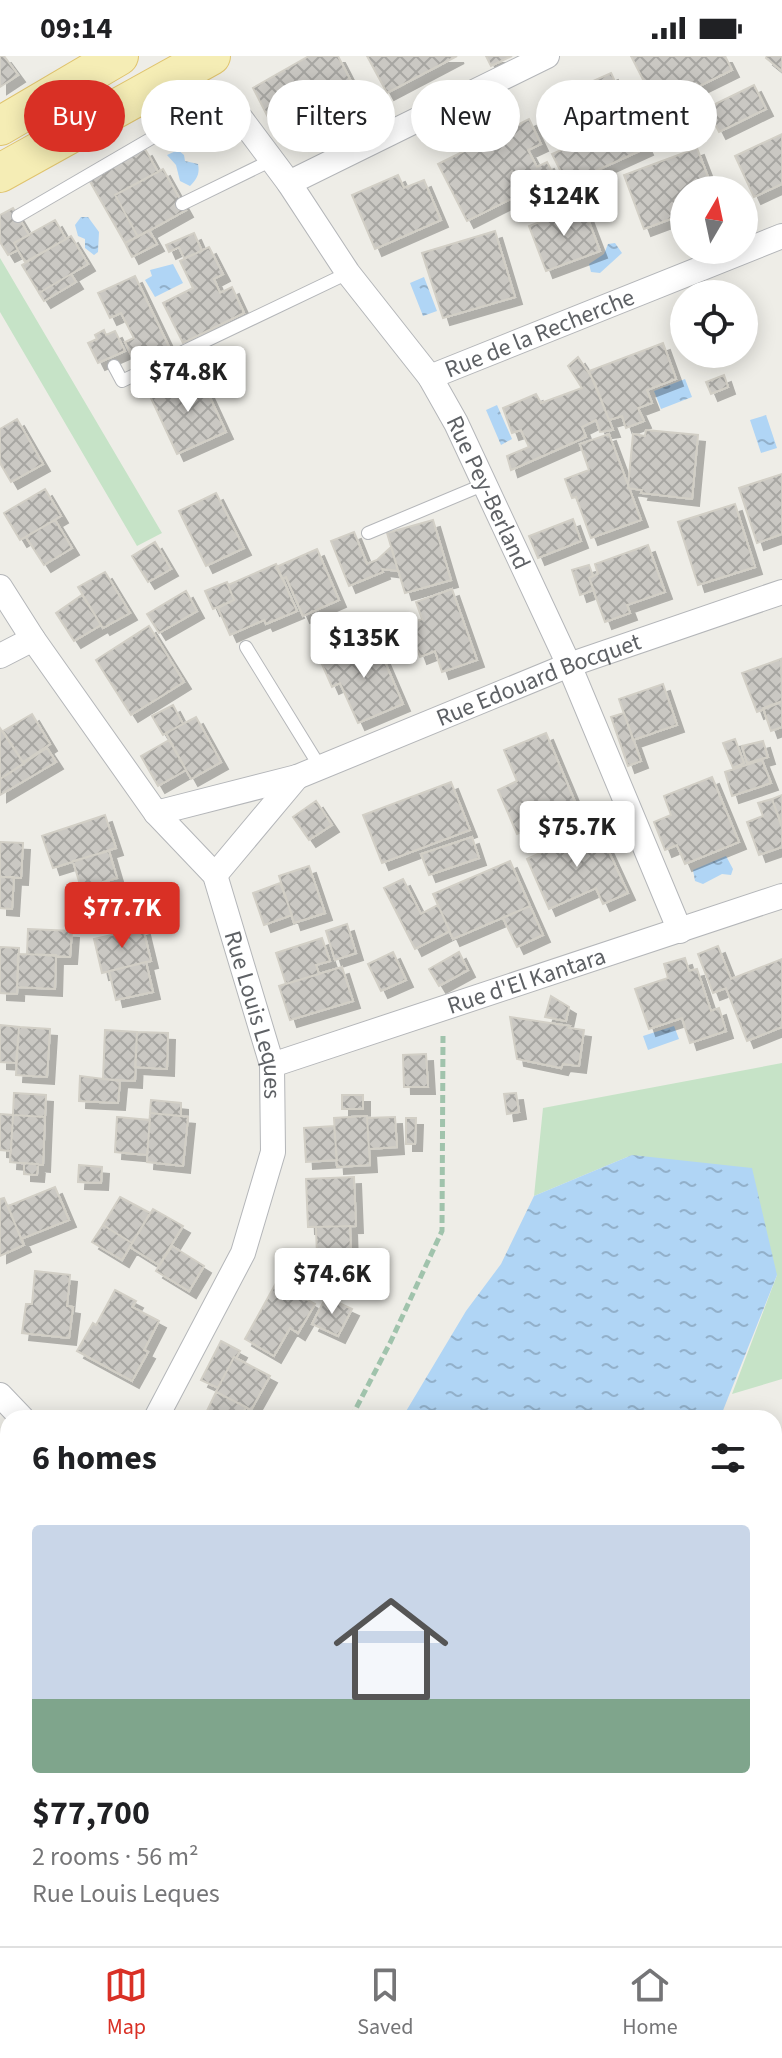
<!DOCTYPE html>
<meta charset="utf-8">
<style>
body{margin:0;font-family:"Source Sans 3",sans-serif;background:#f6f6f6;color:#202124;height:100vh;display:flex;flex-direction:column;font-size:30px;white-space:nowrap}
*{box-sizing:border-box;margin:0}
p{font-size:26px;color:#757577}
.icon{flex:none;width:44px;height:44px;fill:none;stroke:currentColor;stroke-width:2;stroke-linecap:round;stroke-linejoin:round}
.map{position:relative;flex:1;overflow:hidden}
.drawer{position:absolute;left:0px;top:1354px;width:782px;height:536px;display:flex;flex-direction:column;background:#fff;border-radius:24px 24px 0 0;box-shadow:0 4px 20px #0003}
.drawer>*{flex:none}
.top-card{position:absolute;left:24px;top:24px;width:734px;height:72px;display:flex;gap:16px}
.needle{width:52px;rotate:9deg}
.controls{position:absolute;left:670px;top:120px;display:grid;gap:16px}
.controls a{display:grid;place-items:center;width:88px;height:88px;border-radius:50%;background:#fff;box-shadow:0 4px 20px #0003;font-size:40px}
.price{position:absolute;translate:-50% -68px;padding:0 18px;border-radius:8px;background:#fff;color:#222;font-size:26px;line-height:52px;filter:drop-shadow(0 2px 4px #0008)}
.price::after{content:'';position:absolute;left:50%;top:48px;width:24px;height:18px;margin-left:-12px;background:inherit;clip-path:polygon(0 0,100% 0,50% 100%)}
.price.current{background:#d93025;color:#fff}
ul{padding:0;list-style:none}
li{display:grid;align-content:center;gap:16px;height:424px;padding:0 32px}
li+li{border-top:2px solid #e0e0e0}
li span{display:grid;place-items:center;height:248px;border-radius:8px;color:#555}
li>.icon{margin-inline-start:auto}
span .icon{width:144px;height:144px;fill:#fffc;stroke-width:1}
li b{font-size:34px}
h2{display:flex;justify-content:space-between;align-items:center;height:96px;padding:0 32px;font-size:34px}
.tag{padding:0 28px;border-radius:36px;background:#fff;box-shadow:0 4px 20px #0003;font-size:28px;line-height:72px}
.tag.current{background:#d93025;color:#fff}
.status{display:flex;justify-content:space-between;align-items:center;height:56px;padding:0 40px;background:#fff;direction:ltr}
.status svg{height:22px;fill:currentColor}
.menu{display:flex;justify-content:space-around;align-items:center;height:112px;border-top:2px solid #e0e0e0;background:#fff;font-size:22px;color:#757577}
.menu a{display:grid;justify-items:center;gap:4px}
.menu .current{color:#d93025}
.map>svg:first-child{display:block}
.green{fill:#c6e3c7}
.water{fill:url(#water-ripples)}
.building{fill:url(#building-cross-hatch);stroke:#d2cfc6;stroke-width:2;filter:url(#shadow)}
.lines{fill:none;stroke-linecap:round;stroke-linejoin:round}
.service-casing{stroke:#b4b6b9;stroke-width:14}
.minor-casing{stroke:#b4b6b9;stroke-width:26}
.primary-casing{stroke:#e0c46e;stroke-width:40}
.path{stroke:#a0c3ac;stroke-width:5;stroke-dasharray:8 4;stroke-linecap:butt}
.service{stroke:#fff;stroke-width:12}
.minor{stroke:#fff;stroke-width:24}
.primary{stroke:#f5edb5;stroke-width:38}
.labels{text-anchor:middle;stroke-width:6;stroke-linejoin:round;paint-order:stroke}
.street-label{font-size:24px;fill:#5e6165;stroke:#fff}
</style>
<div class="status"><b>09:14</b><svg viewBox="0 0 49 12"><path d="M0 12V9h3v3zM5 12V6h3v6zM10 12V3h3v9zM15 12V0h3v12zM26 1h20v11H26zM47 4h2v5h-2z"/></svg></div>
<div class="map">
<svg width="782" height="1890" viewBox="0 0 782 1890">
<defs>
<pattern id="water-ripples" width="26" height="14" patternUnits="userSpaceOnUse" patternTransform="scale(2)"><rect width="26" height="14" fill="#b0d5f5"/><path d="M2 4q2-2 4 0t4 0M15 11q2-2 4 0t4 0" fill="none" stroke="#92b0ca"/></pattern>
<pattern id="building-cross-hatch" width="8" height="8" patternUnits="userSpaceOnUse" patternTransform="scale(2)"><rect width="8" height="8" fill="#cac8c3"/><path d="M0 0l8 8M0 8l8-8" fill="none" stroke="#a7a6a2"/></pattern>
<filter id="shadow"><feDropShadow dx="7" dy="7" stdDeviation="0" flood-color="#0004"/></filter>
</defs>
<rect width="100%" height="100%" fill="#eeede7"/>
<!-- green -->
<path class="green" d="M 0,202 L 162,477 L 137,490 L 0,256 Z
M 782,1007 L 782,1323 L 732,1338 L 777,1219 L 632,1099 L 534,1140 L 543,1052 Z"/>
<!-- water -->
<path class="water" d="M 178,94 L 184,99 L 185,105 L 198,108 C 200,118 197,123 190,130 L 180,125 L 176,109 L 167,99 Z
M 81,161 L 88,161 L 99,176 L 98,196 L 94,199 L 85,192 L 85,183 L 78,180 L 75,169 Z
M 615,187 L 622,197 L 600,217 L 591,216 L 589,208 L 604,198 L 608,188 Z
M 173,208 L 183,227 L 155,241 L 145,224 L 152,220 L 150,214 Z
M 424,221 L 437,255 L 423,260 L 410,227 Z
M 685,323 L 692,341 L 661,353 L 654,335 Z
M 497,349 L 512,383 L 501,389 L 486,354 Z
M 766,359 L 777,392 L 761,397 L 750,364 Z
M 726,800 L 733,813 L 731,819 L 722,818 L 703,828 L 695,825 L 693,814 Z
M 674,970 L 679,983 L 648,994 L 643,980 Z
M 632,1099 L 752,1112 L 777,1219 L 720,1362 L 402,1362 L 466,1255 L 501,1208 L 534,1140 Z
M 782,1421 L 782,1556 L 774,1558 L 774,1422 Z
M 782,1763 L 782,1890 L 198,1890 L 201,1882 L 774,1882 L 774,1764 Z"/>
<!-- building -->
<path class="building" d="M 0,0 L 4,0 L 18,19 L 0,31 Z
M 309,0 L 338,0 L 355,33 L 275,75 L 253,32 Z
M 367,0 L 457,0 L 387,37 Z
M 486,0 L 512,0 L 491,10 Z
M 631,0 L 725,0 L 732,14 L 657,51 Z
M 767,0 L 782,0 L 782,15 L 766,2 Z
M 611,17 L 646,92 L 567,128 L 552,98 L 566,92 L 553,65 L 571,57 L 584,83 L 603,75 L 582,30 Z
M 754,29 L 766,53 L 719,76 L 707,52 Z
M 529,63 L 541,88 L 528,94 L 537,111 L 547,106 L 555,121 L 467,165 L 438,108 Z
M 782,78 L 782,128 L 754,141 L 735,100 Z
M 697,92 L 713,134 L 684,134 L 684,158 L 644,173 L 624,119 Z
M 145,93 L 158,116 L 115,139 L 138,181 L 125,187 L 89,124 Z
M 163,113 L 186,154 L 138,181 L 115,139 Z
M 398,119 L 404,132 L 424,124 L 441,164 L 375,193 L 352,139 Z
M 583,150 L 600,195 L 546,215 L 529,170 Z
M 13,152 L 29,179 L 14,187 L 18,194 L 8,199 L 0,186 L 0,159 Z
M 55,164 L 66,183 L 25,206 L 14,187 Z
M 149,174 L 157,188 L 132,201 L 125,187 Z
M 495,175 L 515,241 L 443,262 L 422,197 Z
M 194,177 L 202,195 L 184,202 L 179,191 L 169,196 L 166,189 Z
M 71,180 L 88,208 L 39,237 L 22,209 Z
M 209,191 L 223,218 L 214,223 L 220,237 L 232,231 L 244,257 L 183,287 L 163,247 L 193,232 L 180,205 Z
M 71,218 L 76,226 L 44,245 L 39,237 Z
M 135,220 L 171,295 L 137,311 L 125,286 L 134,282 L 121,257 L 110,262 L 98,237 Z
M 104,274 L 106,279 L 115,275 L 125,295 L 98,307 L 88,287 L 97,283 L 95,279 Z
M 663,287 L 676,323 L 647,334 L 652,347 L 638,352 L 644,365 L 626,372 L 622,360 L 609,364 L 589,315 Z
M 578,301 L 594,325 L 613,374 L 600,376 L 596,364 L 582,371 L 586,381 L 511,414 L 507,400 L 529,391 L 521,374 L 512,377 L 503,352 L 536,338 L 541,347 L 582,332 L 568,310 Z
M 199,318 L 226,376 L 177,398 L 150,340 Z
M 724,319 L 728,331 L 711,338 L 706,326 Z
M 17,363 L 43,408 L 11,426 L 0,407 L 0,373 Z
M 646,374 L 698,379 L 692,443 L 641,437 L 642,434 L 628,432 L 633,378 L 645,380 Z
M 609,378 L 641,464 L 591,482 L 576,441 L 572,442 L 565,423 L 589,414 L 580,388 Z
M 782,418 L 782,478 L 757,487 L 739,432 Z
M 45,433 L 61,460 L 20,484 L 4,457 Z
M 216,437 L 244,492 L 206,510 L 179,455 Z
M 735,448 L 755,511 L 698,529 L 678,466 Z
M 573,463 L 581,485 L 538,502 L 529,480 Z
M 55,464 L 72,492 L 44,509 L 26,481 Z
M 433,464 L 451,524 L 405,537 L 387,477 Z
M 354,476 L 367,508 L 377,504 L 391,491 L 398,515 L 382,513 L 383,516 L 349,530 L 331,485 Z
M 155,486 L 171,513 L 148,526 L 132,500 Z
M 648,489 L 665,536 L 627,549 L 630,557 L 605,566 L 589,522 L 598,518 L 595,508 Z
M 317,493 L 339,544 L 303,560 L 286,521 L 282,523 L 276,511 Z
M 276,508 L 297,555 L 266,568 L 264,564 L 230,579 L 218,552 L 234,544 L 228,529 Z
M 589,509 L 593,520 L 589,522 L 594,534 L 580,539 L 572,514 Z
M 105,516 L 130,557 L 103,572 L 78,531 Z
M 227,526 L 234,544 L 213,553 L 205,535 Z
M 452,533 L 477,604 L 442,616 L 435,595 L 420,601 L 408,568 L 422,563 L 416,546 Z
M 186,535 L 197,555 L 159,577 L 147,558 Z
M 82,539 L 101,569 L 74,585 L 56,557 Z
M 149,570 L 184,626 L 131,659 L 96,604 Z
M 375,583 L 403,648 L 358,667 L 340,627 L 332,631 L 321,606 Z
M 781,603 L 782,646 L 757,656 L 742,617 Z
M 663,628 L 677,669 L 633,684 L 619,643 Z
M 782,645 L 782,671 L 771,675 L 763,652 Z
M 173,649 L 183,668 L 163,679 L 152,660 Z
M 624,657 L 641,705 L 628,710 L 611,661 Z
M 32,658 L 50,688 L 23,706 L 3,675 Z
M 196,661 L 221,706 L 191,723 L 166,677 Z
M 0,672 L 24,708 L 0,723 Z
M 546,677 L 578,753 L 517,778 L 498,734 L 517,725 L 504,694 Z
M 735,683 L 744,707 L 733,712 L 723,687 Z
M 169,684 L 186,714 L 158,730 L 141,700 Z
M 763,685 L 768,701 L 747,707 L 742,690 Z
M 47,692 L 56,706 L 0,739 L 0,723 Z
M 762,704 L 771,727 L 732,740 L 725,716 Z
M 712,721 L 739,786 L 685,808 L 677,789 L 665,794 L 654,766 L 671,759 L 664,740 Z
M 451,726 L 470,774 L 382,807 L 363,759 Z
M 782,739 L 782,769 L 772,743 Z
M 772,743 L 782,772 L 782,791 L 759,799 L 747,766 L 763,760 L 758,747 Z
M 316,745 L 332,769 L 309,784 L 293,761 Z
M 105,759 L 116,792 L 53,812 L 42,780 Z
M 596,768 L 628,837 L 603,848 L 596,832 L 549,853 L 527,803 L 568,784 L 567,781 Z
M 472,781 L 479,802 L 429,819 L 421,798 Z
M 0,786 L 23,787 L 21,822 L 0,821 Z
M 109,795 L 117,822 L 81,832 L 73,805 Z
M 510,805 L 530,850 L 453,883 L 433,838 Z
M 309,810 L 325,857 L 294,867 L 279,820 Z
M 0,821 L 14,821 L 12,853 L 0,852 Z
M 403,823 L 421,858 L 438,849 L 450,875 L 415,893 L 384,832 Z
M 104,826 L 109,846 L 79,854 L 74,834 Z
M 280,827 L 292,859 L 264,869 L 253,837 Z
M 530,850 L 543,879 L 517,891 L 503,862 Z
M 91,851 L 94,864 L 78,868 L 75,855 Z
M 347,868 L 356,897 L 335,904 L 326,875 Z
M 143,872 L 151,905 L 102,917 L 94,883 Z
M 28,873 L 72,875 L 70,901 L 27,898 Z
M 322,882 L 330,905 L 316,909 L 319,918 L 286,928 L 276,897 Z
M 718,890 L 731,923 L 782,903 L 782,971 L 747,985 L 726,932 L 713,937 L 698,898 Z
M 0,891 L 19,892 L 17,938 L 0,937 Z
M 393,896 L 406,924 L 381,935 L 368,908 Z
M 459,896 L 468,914 L 439,930 L 429,913 Z
M 18,898 L 56,899 L 55,933 L 17,931 Z
M 685,902 L 689,915 L 697,913 L 711,955 L 719,952 L 726,975 L 690,987 L 682,962 L 649,973 L 635,933 L 668,922 L 664,908 Z
M 146,906 L 153,936 L 116,944 L 109,915 Z
M 342,911 L 353,945 L 290,964 L 279,930 Z
M 551,940 L 569,951 L 566,965 L 545,961 Z
M 510,961 L 570,970 L 569,972 L 584,974 L 579,1010 L 563,1008 L 561,1012 L 517,1003 Z
M 0,969 L 19,971 L 16,1007 L 0,1006 Z
M 19,971 L 50,973 L 47,1021 L 16,1019 Z
M 105,974 L 137,976 L 135,1025 L 103,1023 Z
M 137,976 L 168,977 L 167,1013 L 135,1011 Z
M 426,998 L 428,1031 L 404,1031 L 403,999 Z
M 80,1020 L 120,1025 L 118,1047 L 79,1045 Z
M 14,1037 L 46,1039 L 45,1061 L 13,1059 Z
M 516,1037 L 519,1056 L 507,1058 L 504,1038 Z
M 342,1039 L 363,1039 L 363,1053 L 342,1053 Z
M 151,1044 L 181,1047 L 181,1060 L 150,1057 Z
M 150,1057 L 188,1061 L 183,1110 L 147,1106 Z
M 0,1058 L 13,1059 L 11,1095 L 0,1094 Z
M 13,1059 L 45,1061 L 43,1109 L 10,1106 Z
M 367,1060 L 370,1109 L 337,1111 L 334,1062 Z
M 117,1061 L 150,1064 L 147,1099 L 115,1096 Z
M 395,1061 L 397,1091 L 369,1093 L 367,1062 Z
M 406,1062 L 416,1062 L 415,1088 L 406,1088 Z
M 334,1070 L 337,1104 L 306,1106 L 304,1072 Z
M 24,1107 L 38,1108 L 37,1119 L 24,1118 Z
M 79,1109 L 102,1111 L 101,1127 L 78,1126 Z
M 354,1121 L 356,1170 L 308,1171 L 306,1123 Z
M 55,1131 L 69,1164 L 21,1183 L 8,1150 Z
M 120,1141 L 150,1157 L 132,1187 L 103,1169 Z
M 4,1142 L 24,1189 L 0,1200 L 0,1143 Z
M 153,1153 L 183,1170 L 159,1209 L 130,1191 Z
M 103,1169 L 132,1187 L 122,1204 L 92,1186 Z
M 350,1170 L 351,1200 L 317,1201 L 316,1171 Z
M 172,1190 L 204,1210 L 189,1235 L 156,1215 Z
M 35,1215 L 70,1219 L 67,1250 L 73,1251 L 69,1282 L 22,1277 L 26,1248 L 32,1248 Z
M 276,1227 L 315,1248 L 298,1277 L 290,1272 L 274,1300 L 245,1283 Z
M 115,1234 L 136,1245 L 132,1251 L 159,1265 L 144,1294 L 148,1296 L 132,1325 L 77,1295 L 93,1267 L 96,1269 Z
M 326,1241 L 352,1253 L 338,1280 L 312,1268 Z
M 221,1285 L 240,1295 L 236,1302 L 234,1301 L 218,1332 L 201,1324 Z
M 234,1301 L 270,1320 L 251,1354 L 216,1336 Z
M 216,1336 L 246,1351 L 240,1362 L 204,1361 Z
M 0,1409 L 8,1419 L 8,1426 L 0,1432 Z
M 8,1462 L 8,1530 L 1,1530 L 0,1463 Z
M 8,1592 L 8,1637 L 0,1634 L 0,1595 L 6,1597 Z
M 0,1686 L 8,1690 L 8,1708 L 0,1726 Z
M 17,1882 L 45,1882 L 41,1890 L 17,1890 L 14,1888 Z"/>
<g class="lines">
<defs>
<path id="service" d="M 182,148 L 270,105
M 18,160 L 224,40
M 114,310 L 122,325 L 348,217
M 368,477 L 485,428
M 246,591 L 320,711"/>
<g id="minor">
<path id="s1" d="M 224,40 L 289,127 L 348,217 L 430,321 L 456,367 L 569,609 L 680,875"/>
<path d="M 289,127 L 547,0"/>
<path id="s2" d="M 430,321 L 782,180"/>
<path id="s3" d="M 0,531 L 33,583 L 156,757 L 215,819 L 272,1009 L 273,1096 L 243,1197 L 156,1362"/>
<path d="M 0,600 L 33,583"/>
<path id="s4" d="M 156,757 L 297,721 L 569,609 L 782,536"/>
<path d="M 215,819 L 297,721"/>
<path id="s5" d="M 272,1009 L 782,840"/>
<path d="M 0,1339 L 22,1362"/>
<path d="M 3,1817 L 8,1805"/>
</g>
<path id="primary" d="M 0,70 L 119,0
M 0,117 L 211,0"/>
</defs>
<!-- service casing -->
<use href="#service" class="service-casing"/>
<!-- minor casing -->
<use href="#minor" class="minor-casing"/>
<!-- primary casing -->
<use href="#primary" class="primary-casing"/>
<!-- path -->
<path class="path" d="M 351,1362 L 390,1287 L 442,1175 L 443,980
M 147,1890 L 155,1882"/>
<!-- service -->
<use href="#service" class="service"/>
<!-- minor -->
<use href="#minor" class="minor"/>
<!-- primary -->
<use href="#primary" class="primary"/>
</g>
<g class="labels">
<!-- street labels -->
<g class="street-label">
<text dy="8" stroke="none"><textPath href="#s2" startOffset="118">Rue de la Recherche</textPath></text>
<text dy="8" stroke="none"><textPath href="#s1" startOffset="478">Rue Pey-Berland</textPath></text>
<text dy="8" stroke="none"><textPath href="#s4" startOffset="406">Rue Edouard Bocquet</textPath></text>
<text dy="8" stroke="none"><textPath href="#s5" startOffset="268">Rue d'El Kantara</textPath></text>
<text dy="8" stroke="none"><textPath href="#s3" startOffset="506">Rue Louis Leques</textPath></text>
</g>
</g>
</svg>
<div class="controls">
<a><svg class="needle" viewBox="-14 -14 28 28"><path d="M0-13l5 13h-10z" fill="#e53935"/><path d="M0 13l5-13h-10z" fill="#757577"/></svg></a>
<a><svg class="icon" aria-label="locate" viewBox="0 0 24 24"><circle cx="12" cy="12" r="6"/><path d="M12 2v4M12 18v4M2 12h4M18 12h4"/></svg></a>
</div>
<b class="price" style="left:564px;top:182px">$124K</b>
<b class="price" style="left:188px;top:358px">$74.8K</b>
<b class="price" style="left:364px;top:624px">$135K</b>
<b class="price" style="left:577px;top:813px">$75.7K</b>
<b class="price current" style="left:122px;top:894px">$77.7K</b>
<b class="price" style="left:332px;top:1260px">$74.6K</b>
<div class="top-card">
<a class="tag current">Buy</a>
<a class="tag">Rent</a>
<a class="tag">Filters</a>
<a class="tag">New</a>
<a class="tag">Apartment</a>
</div>
<section class="drawer">
<h2>6 homes<svg class="icon" aria-label="filters" viewBox="0 0 24 24"><path d="M4 7h16M4 17h16"/><circle cx="9" cy="7" r="2"/><circle cx="15" cy="17" r="2"/></svg></h2>
<ul>
<li><span style="background:linear-gradient(#c9d6e8 70%,#7fa58c 0)"><svg class="icon" aria-label="home" viewBox="0 0 24 24"><path d="M3 11l9-7 9 7M6 9v11h12V9"/></svg></span><div><b>$77,700</b><p>2 rooms · 56 m²</p><p>Rue Louis Leques</p></div></li>
</ul>
</section>
</div>
<nav class="menu">
<a class="current"><svg class="icon" aria-label="map" viewBox="0 0 24 24"><path d="M3 6l6-2 6 2 6-2v14l-6 2-6-2-6 2zM9 4v14M15 6v14"/></svg>Map</a>
<a><svg class="icon" aria-label="saved" viewBox="0 0 24 24"><path d="M7 4h10v16l-5-4-5 4z"/></svg>Saved</a>
<a><svg class="icon" aria-label="home" viewBox="0 0 24 24"><path d="M3 11l9-7 9 7M6 9v11h12V9"/></svg>Home</a>
</nav>
